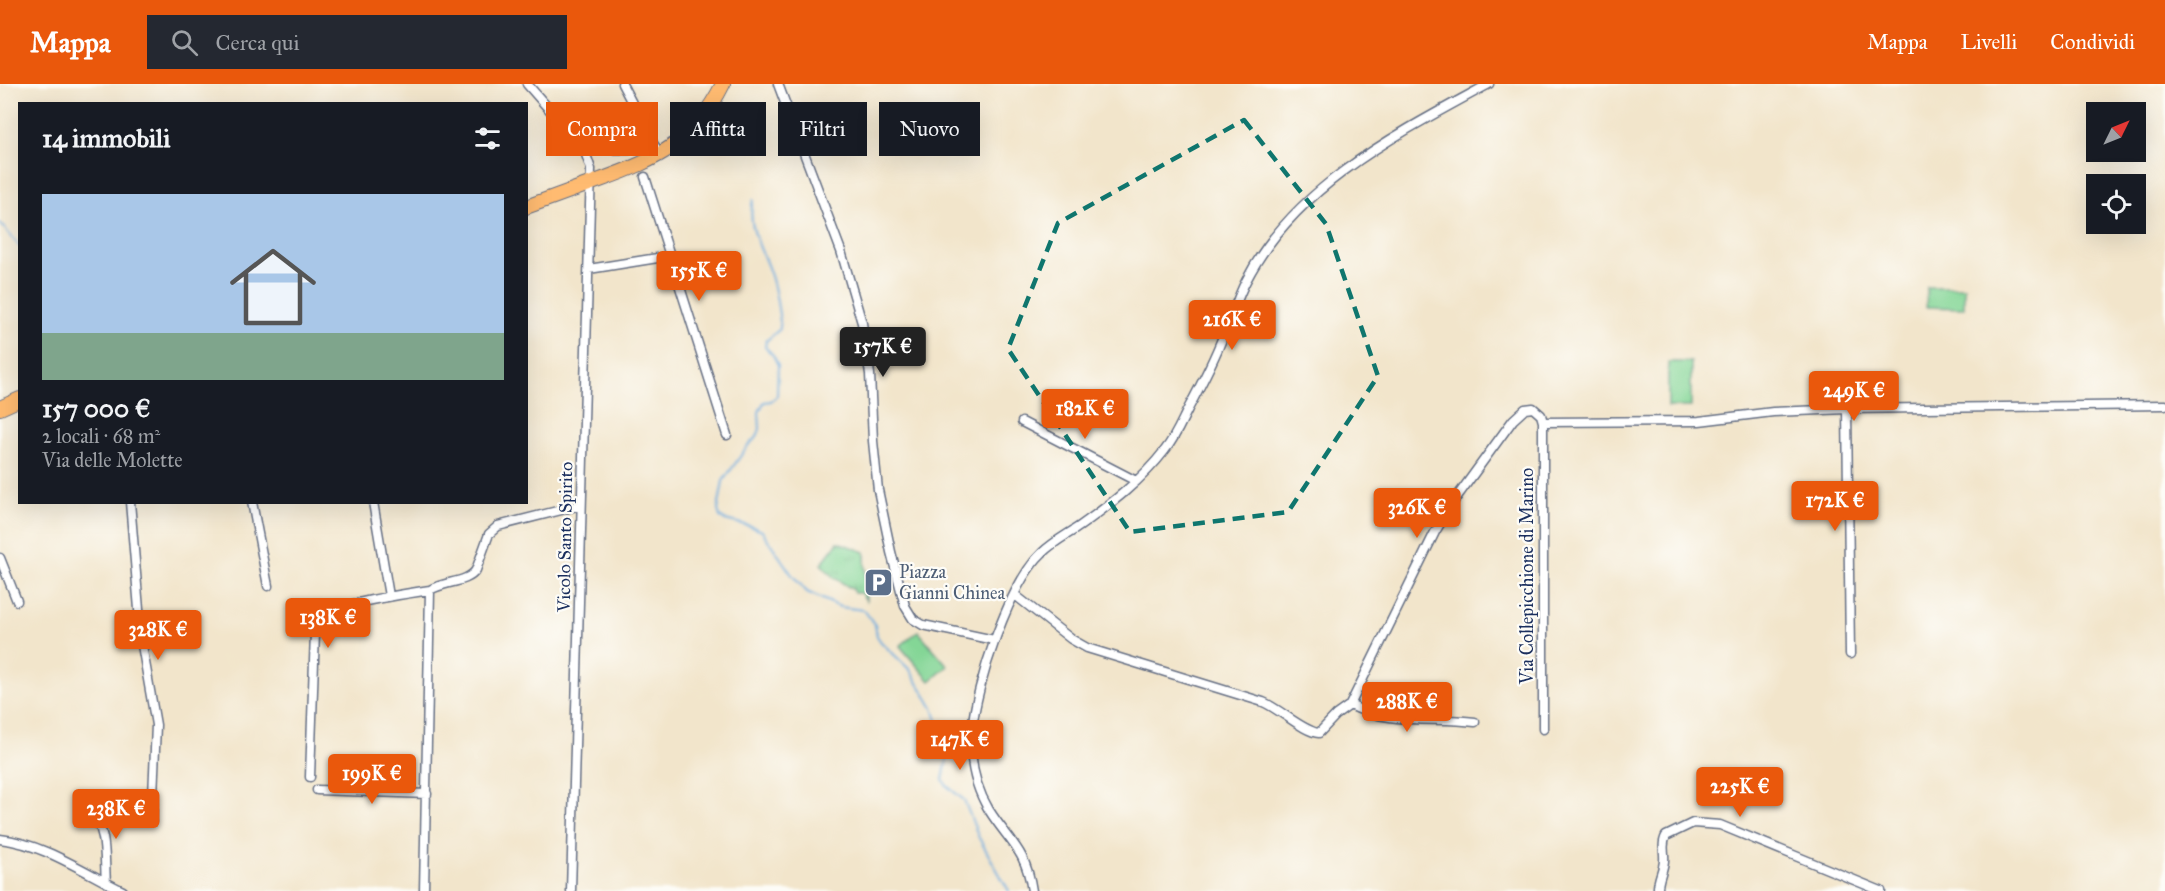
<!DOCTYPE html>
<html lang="it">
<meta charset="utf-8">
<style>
body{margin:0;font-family:"IM FELL Great Primer",serif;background:#242831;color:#f1f3f6;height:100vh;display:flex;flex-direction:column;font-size:22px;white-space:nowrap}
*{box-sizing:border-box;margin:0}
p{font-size:20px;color:#9ea1a6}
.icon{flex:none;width:33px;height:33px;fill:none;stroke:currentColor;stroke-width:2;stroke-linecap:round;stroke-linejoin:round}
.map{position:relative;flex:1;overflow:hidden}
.panel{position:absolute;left:18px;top:18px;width:510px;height:402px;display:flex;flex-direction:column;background:#171b24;border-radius:0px;box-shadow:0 6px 24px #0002}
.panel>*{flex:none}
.hud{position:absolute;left:546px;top:18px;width:570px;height:54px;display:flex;gap:12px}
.needle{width:39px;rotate:47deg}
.buttons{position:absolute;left:2086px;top:18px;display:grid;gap:12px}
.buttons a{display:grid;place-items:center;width:60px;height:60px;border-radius:0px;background:#171b24;box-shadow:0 6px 24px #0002;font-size:30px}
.price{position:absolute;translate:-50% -51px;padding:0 14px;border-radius:6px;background:#ea580c;color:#fff;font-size:20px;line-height:39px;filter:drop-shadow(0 2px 3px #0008)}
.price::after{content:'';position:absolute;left:50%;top:36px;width:18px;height:14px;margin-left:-9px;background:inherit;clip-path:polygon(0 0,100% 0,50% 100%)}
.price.on{background:#222;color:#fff}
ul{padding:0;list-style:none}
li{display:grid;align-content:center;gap:12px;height:318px;padding:0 24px}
li span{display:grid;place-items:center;height:186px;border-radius:0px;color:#555}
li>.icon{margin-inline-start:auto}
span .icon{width:108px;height:108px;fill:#fffc;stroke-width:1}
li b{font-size:26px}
h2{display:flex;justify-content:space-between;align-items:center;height:72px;padding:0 24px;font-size:26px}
.tag{padding:0 21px;border-radius:0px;background:#171b24;box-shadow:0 6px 24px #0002;font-size:21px;line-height:54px}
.tag.on{background:#ea580c;color:#fff}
header{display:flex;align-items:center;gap:36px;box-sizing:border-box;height:84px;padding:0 30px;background:#ea580c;color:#fff}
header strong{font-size:28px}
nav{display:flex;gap:33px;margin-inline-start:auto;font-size:21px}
.search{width:420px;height:54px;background:#242831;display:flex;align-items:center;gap:15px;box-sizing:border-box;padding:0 21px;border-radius:0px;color:#9ea1a6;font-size:22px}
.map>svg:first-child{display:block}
.park{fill:url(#park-tufts);stroke:#50827a;stroke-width:1.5}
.garden{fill:#84d696;stroke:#50827a;stroke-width:1.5}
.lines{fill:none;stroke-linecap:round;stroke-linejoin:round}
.stream{stroke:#6aaadd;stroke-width:2}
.minor-casing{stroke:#666f84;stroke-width:11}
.primary-casing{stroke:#666f84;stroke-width:16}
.minor{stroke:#fff;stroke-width:8}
.primary{stroke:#ffbb71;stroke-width:14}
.marked{fill:none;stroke:#0f766e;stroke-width:4.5;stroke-dasharray:12 8;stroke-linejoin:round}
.labels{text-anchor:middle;stroke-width:4.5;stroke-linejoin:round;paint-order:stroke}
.street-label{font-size:18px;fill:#1b2f5e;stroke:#fdfcf7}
.service-label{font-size:18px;fill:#4e5e75;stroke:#fdfcf7;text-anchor:start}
</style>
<header>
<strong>Mappa</strong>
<div class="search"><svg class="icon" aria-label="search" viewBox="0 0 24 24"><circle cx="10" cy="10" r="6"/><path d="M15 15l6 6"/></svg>Cerca qui</div>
<nav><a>Mappa</a><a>Livelli</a><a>Condividi</a></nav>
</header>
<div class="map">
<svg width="2165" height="807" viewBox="0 0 2165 807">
<defs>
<pattern id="park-tufts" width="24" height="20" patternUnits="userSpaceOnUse" patternTransform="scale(1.5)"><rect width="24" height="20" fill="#84d696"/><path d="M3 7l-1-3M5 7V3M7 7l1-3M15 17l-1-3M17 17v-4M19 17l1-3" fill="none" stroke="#71b884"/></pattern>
</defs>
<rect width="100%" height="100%" fill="#fdfcf7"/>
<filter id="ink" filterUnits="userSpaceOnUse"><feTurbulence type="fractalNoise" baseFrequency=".0167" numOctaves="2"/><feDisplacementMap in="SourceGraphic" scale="12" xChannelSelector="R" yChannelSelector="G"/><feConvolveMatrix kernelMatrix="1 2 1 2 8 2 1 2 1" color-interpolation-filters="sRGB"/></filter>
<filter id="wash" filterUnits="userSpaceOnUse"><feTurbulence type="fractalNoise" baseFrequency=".008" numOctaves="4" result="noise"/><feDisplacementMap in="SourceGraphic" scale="24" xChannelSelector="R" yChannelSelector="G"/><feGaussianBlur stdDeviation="1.35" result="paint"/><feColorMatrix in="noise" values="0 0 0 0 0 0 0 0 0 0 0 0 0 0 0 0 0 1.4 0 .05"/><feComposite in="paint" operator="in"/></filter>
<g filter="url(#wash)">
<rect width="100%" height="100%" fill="#f2e5cb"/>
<!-- park -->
<path class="park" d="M 838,458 L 865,468 L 866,516 L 861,509 L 854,509 L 852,505 L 833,493 L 821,480 Z"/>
<!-- garden -->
<path class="garden" d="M 1927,203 L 1964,203 L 1964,224 L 1926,223 Z
M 1668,278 L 1691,278 L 1691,323 L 1668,323 Z
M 918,547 L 948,582 L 930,597 L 900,562 Z"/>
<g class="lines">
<!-- stream -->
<path class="stream" d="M 753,116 C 746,144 763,166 771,192 C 776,207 778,223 780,238 L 780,245 L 766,257 L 765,263 L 773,271 L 778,281 L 777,312 L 771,317 L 764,318 L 759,328 L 760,345 L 757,353 L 749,360 L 723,397 L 718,426 L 720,433 L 725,436 L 750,442 L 762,447 L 792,491 L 807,508 L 840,523 L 864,526 L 875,541 L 877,552 L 881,558 L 910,586 L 933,624 L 948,670 L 943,696 L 947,702 L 964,716 L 979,754 L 1009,807
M 0,139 L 20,163"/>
</g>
</g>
<g filter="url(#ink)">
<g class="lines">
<defs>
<path id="minor" d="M 527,0 L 584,65 L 591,85 L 571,807
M 622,0 L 654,61
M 778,0 L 841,167 L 862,239 L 870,290 L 873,357 L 878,406 L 891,468 L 905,522 L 913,535 L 923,541 L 994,556
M 584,65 L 628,66 L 654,61 L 661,71
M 645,93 L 727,351
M 589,185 L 670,172
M 1847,325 L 1850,570
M 1022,338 L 1136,397
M 1543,338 L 1699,337 L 1773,328 L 1847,325 L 2165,321
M 130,418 L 142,561 L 156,641 L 152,736
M 252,418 L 268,502
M 373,418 L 389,512
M 0,474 L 17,517
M 1015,511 L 1071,555 L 1087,564 L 1263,618 C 1280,625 1304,648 1319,649 L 1336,631 L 1350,621 L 1435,448 L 1454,417 L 1513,336 L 1525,325 L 1533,324 L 1541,331 L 1543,338 L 1543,645
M 1350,621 C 1389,641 1432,633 1475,638
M 310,693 L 315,548 C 316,541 318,535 323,531 C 337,520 410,509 430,506
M 317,706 L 427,710
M 91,729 C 108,746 104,775 106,798
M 0,755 C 44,760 84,788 123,807
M 424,807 L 430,506 C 444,497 468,499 476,486 L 489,450 L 498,442 L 581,421
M 1032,807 C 1026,765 1009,758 989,726 C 974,701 969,675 972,646 C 976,601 1009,500 1042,469 C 1053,458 1067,451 1080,442 C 1111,420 1142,396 1165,366 C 1175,354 1181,339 1188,325 C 1201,301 1214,276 1224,250 C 1232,233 1237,214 1246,197 C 1294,102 1399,49 1489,0
M 1658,807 C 1657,796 1663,788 1664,777 C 1665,767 1661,761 1666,752 L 1693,739 L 1720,741 L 1881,807"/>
<path id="primary" d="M 526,123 C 551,114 576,105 600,96 C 658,75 694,58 723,0
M 0,324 L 20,315"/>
</defs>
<!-- minor casing -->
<use href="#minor" class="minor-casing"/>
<!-- primary casing -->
<use href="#primary" class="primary-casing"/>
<!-- minor -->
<use href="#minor" class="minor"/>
<!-- primary -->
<use href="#primary" class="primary"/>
</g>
</g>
<!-- marked area -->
<path class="marked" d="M 1244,36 L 1326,140 L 1378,292 L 1288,428 L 1130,448 L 1008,265 L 1058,139 Z"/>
<!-- icons -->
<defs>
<symbol id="parking-square" viewBox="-11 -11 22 22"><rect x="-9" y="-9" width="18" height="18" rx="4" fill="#5c6f8a" stroke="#fdfcf7"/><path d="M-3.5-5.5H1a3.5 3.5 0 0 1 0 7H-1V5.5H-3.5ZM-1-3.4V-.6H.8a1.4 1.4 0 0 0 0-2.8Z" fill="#fff"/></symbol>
</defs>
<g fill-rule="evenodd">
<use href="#parking-square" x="862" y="482" width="33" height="33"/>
</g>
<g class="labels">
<!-- street labels -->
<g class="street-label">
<text transform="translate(565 453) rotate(-89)" y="6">Vicolo Santo Spirito</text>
<text transform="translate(1527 492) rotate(-90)" y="6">Via Collepicchione di Marino</text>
</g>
<!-- service labels -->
<g class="service-label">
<text x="899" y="494">Piazza<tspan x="899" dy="21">Gianni Chinea</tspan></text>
</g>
</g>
</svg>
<div class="buttons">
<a><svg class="needle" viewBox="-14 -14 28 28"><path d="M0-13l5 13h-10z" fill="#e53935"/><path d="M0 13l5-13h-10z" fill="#9ea1a6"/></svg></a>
<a><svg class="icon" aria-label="locate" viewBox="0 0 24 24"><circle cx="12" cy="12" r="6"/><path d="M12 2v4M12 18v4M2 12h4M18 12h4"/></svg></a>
</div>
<b class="price" style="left:699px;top:218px">155K €</b>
<b class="price" style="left:1232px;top:267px">216K €</b>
<b class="price on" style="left:883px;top:294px">157K €</b>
<b class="price" style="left:1854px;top:338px">249K €</b>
<b class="price" style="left:1085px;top:356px">182K €</b>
<b class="price" style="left:1835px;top:448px">172K €</b>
<b class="price" style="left:1417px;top:455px">326K €</b>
<b class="price" style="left:328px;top:565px">138K €</b>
<b class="price" style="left:158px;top:577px">328K €</b>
<b class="price" style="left:1407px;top:649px">288K €</b>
<b class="price" style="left:960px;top:687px">147K €</b>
<b class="price" style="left:372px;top:721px">199K €</b>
<b class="price" style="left:1740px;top:734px">225K €</b>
<b class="price" style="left:116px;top:756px">238K €</b>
<div class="hud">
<a class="tag on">Compra</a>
<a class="tag">Affitta</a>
<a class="tag">Filtri</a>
<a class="tag">Nuovo</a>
</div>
<section class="panel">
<h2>14 immobili<svg class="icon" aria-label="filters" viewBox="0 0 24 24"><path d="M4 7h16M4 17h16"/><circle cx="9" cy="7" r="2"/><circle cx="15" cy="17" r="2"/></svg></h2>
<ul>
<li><span style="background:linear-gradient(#a9c7e8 75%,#7fa58c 0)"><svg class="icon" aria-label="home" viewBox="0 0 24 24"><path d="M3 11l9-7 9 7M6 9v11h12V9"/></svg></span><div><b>157 000 €</b><p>2 locali · 68 m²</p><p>Via delle Molette</p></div></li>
</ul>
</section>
</div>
